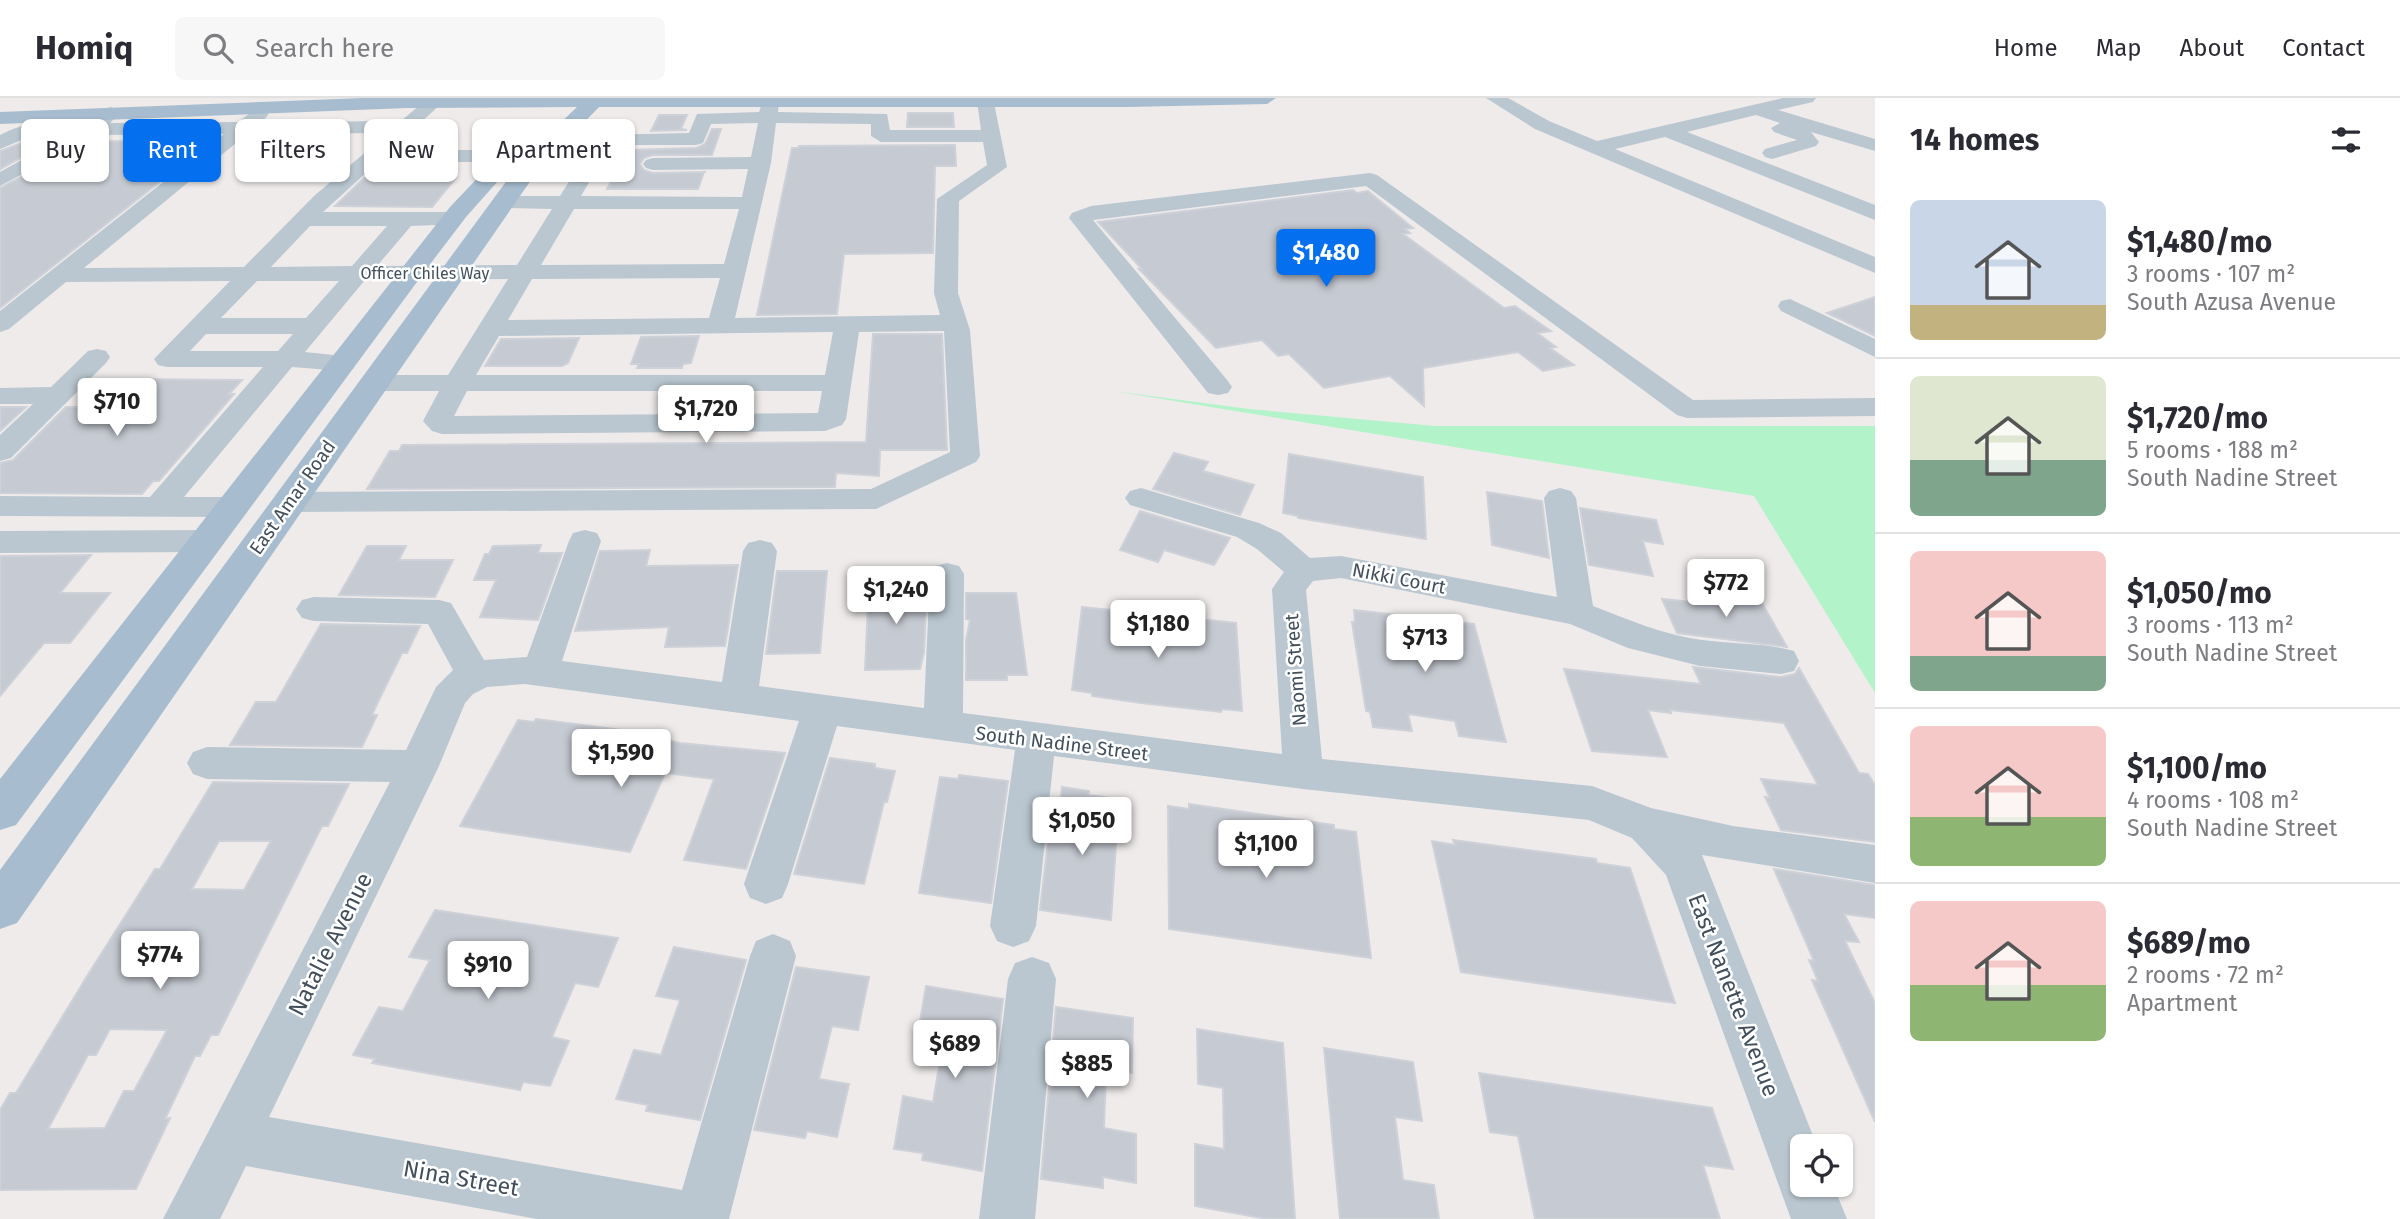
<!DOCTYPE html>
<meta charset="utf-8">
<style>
body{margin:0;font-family:"Fira Sans",sans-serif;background:#f7f7f7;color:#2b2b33;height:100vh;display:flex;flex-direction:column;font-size:26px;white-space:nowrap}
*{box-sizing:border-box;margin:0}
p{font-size:23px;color:#7c7c81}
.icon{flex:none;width:38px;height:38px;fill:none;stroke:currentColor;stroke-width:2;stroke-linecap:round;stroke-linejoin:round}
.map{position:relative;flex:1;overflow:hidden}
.side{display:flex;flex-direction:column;background:#fff;width:525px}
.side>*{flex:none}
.top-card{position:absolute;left:21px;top:21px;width:665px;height:63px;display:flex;gap:14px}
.controls{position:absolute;left:1790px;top:1036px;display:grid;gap:14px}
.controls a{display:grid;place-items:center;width:63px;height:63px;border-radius:10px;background:#fff;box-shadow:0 2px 5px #0004;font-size:35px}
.price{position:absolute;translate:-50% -60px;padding:0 16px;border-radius:7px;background:#fff;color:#222;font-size:23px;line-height:46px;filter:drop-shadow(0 2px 4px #0008)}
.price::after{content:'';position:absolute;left:50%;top:42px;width:21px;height:16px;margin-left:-10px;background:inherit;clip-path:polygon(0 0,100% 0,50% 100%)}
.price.active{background:#0570ef;color:#fff}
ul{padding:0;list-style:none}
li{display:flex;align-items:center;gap:21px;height:175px;padding:0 35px}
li+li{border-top:2px solid #e1e1e2}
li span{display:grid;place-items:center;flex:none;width:196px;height:140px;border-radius:10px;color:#555}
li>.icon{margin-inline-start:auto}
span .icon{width:84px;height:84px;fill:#fffc;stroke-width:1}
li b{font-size:30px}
h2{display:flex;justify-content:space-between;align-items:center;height:84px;padding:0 35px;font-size:30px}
.chip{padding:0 24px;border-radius:10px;background:#fff;box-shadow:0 2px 5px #0004;font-size:24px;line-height:63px}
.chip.active{background:#0570ef;color:#fff}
header{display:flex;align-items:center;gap:42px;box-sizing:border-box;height:98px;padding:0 35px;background:#fff;border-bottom:2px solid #e1e1e2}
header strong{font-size:33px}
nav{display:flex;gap:38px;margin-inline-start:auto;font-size:24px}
.search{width:490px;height:63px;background:#f7f7f7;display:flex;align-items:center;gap:18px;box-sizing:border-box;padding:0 24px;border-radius:10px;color:#7c7c81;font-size:26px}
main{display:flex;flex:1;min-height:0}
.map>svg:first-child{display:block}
.green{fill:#b2f3ca}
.building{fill:#c6cad2;stroke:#ced1d8;stroke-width:2;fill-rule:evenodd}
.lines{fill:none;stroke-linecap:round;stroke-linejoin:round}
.minor{fill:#bac7d0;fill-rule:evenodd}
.major{fill:#a7bccf;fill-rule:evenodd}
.labels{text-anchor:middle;stroke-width:5;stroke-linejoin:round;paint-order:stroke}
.far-street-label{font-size:16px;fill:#424f5b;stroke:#fff}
.street-label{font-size:19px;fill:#424f5b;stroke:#fff}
.near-street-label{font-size:23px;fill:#424f5b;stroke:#fff}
</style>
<header>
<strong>Homiq</strong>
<div class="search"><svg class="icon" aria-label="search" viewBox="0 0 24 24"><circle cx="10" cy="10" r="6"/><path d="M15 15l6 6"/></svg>Search here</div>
<nav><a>Home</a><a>Map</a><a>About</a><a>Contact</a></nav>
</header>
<main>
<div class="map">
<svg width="1875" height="1121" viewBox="0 0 1875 1121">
<rect width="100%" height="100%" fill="#efebeb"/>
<!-- green -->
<path class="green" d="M 1113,293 L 1249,311 L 1435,328 L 1875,328 L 1875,595 L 1754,398 Z"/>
<!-- building -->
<path class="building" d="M 908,15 L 953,15 L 954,29 L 907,29 Z
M 659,17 L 687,17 L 681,31 L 687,32 L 651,33 Z
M 712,31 L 721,31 L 712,57 L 652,57 L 644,60 L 640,66 L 644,72 L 652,75 L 706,74 L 704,74 L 698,91 L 607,91 L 628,52 L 697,50 L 705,46 Z
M 27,43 L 51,43 L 0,71 L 0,53 Z
M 91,43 L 200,44 L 163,70 L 177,70 L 0,210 L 0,90 Z
M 955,47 L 956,68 L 935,68 L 933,155 L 844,156 L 837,216 L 757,217 L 792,50 L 798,50 L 799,48 Z
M 364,80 L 374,80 L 455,81 L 432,109 L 335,108 Z
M 1353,92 L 1357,95 L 1368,93 L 1413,130 L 1405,131 L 1410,135 L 1403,136 L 1504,210 L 1515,208 L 1551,233 L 1537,235 L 1556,249 L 1550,250 L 1574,267 L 1543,273 L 1518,254 L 1423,270 L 1424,308 L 1390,278 L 1324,290 L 1289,256 L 1278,258 L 1262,242 L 1216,250 L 1139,171 L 1142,171 L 1098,124 Z
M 1875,199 L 1875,238 L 1827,215 Z
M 873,236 L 942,236 L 947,352 L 880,352 L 879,378 L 836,375 L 835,389 L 367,391 L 390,353 L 399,353 L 402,347 L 866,344 Z
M 699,238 L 691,265 L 683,266 L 682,270 L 637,270 L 639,266 L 631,266 L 641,239 Z
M 579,240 L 568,265 L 562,268 L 485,268 L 501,241 Z
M 112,281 L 242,282 L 229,296 L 234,296 L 159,383 L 153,383 L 142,396 L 0,395 L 0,365 L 13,362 L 66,309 L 83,309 Z
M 0,309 L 26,309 L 0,333 Z
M 1174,355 L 1208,364 L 1203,373 L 1254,387 L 1240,417 L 1153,391 Z
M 1289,356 L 1423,379 L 1426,441 L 1298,420 L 1298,418 L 1283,415 Z
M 1487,394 L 1542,403 L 1549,460 L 1492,447 Z
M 1580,410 L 1656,422 L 1663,446 L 1643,443 L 1653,478 L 1589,467 Z
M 1140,413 L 1230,440 L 1214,467 L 1164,452 L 1158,464 L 1120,452 Z
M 541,447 L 538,455 L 562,455 L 538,522 L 480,519 L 496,482 L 474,482 L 485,456 L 489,456 L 493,448 Z
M 367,448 L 406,448 L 399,462 L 453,462 L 435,499 L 339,497 Z
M 650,452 L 646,468 L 738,467 L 725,548 L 665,549 L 669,529 L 575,533 L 600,453 Z
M 91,457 L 60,495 L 110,495 L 70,545 L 44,545 L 0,598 L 0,458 Z
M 777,473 L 827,473 L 820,555 L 766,556 Z
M 927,484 L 924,554 L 920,571 L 865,572 L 869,485 Z
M 1715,493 L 1758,498 L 1787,549 L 1677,535 L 1662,501 L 1722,507 Z
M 966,495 L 1016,495 L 1027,577 L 1007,577 L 1007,582 L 966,582 L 966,542 L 970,522 L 966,521 Z
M 1082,509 L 1236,525 L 1242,613 L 1222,611 L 1221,614 L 1141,605 L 1092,598 L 1092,595 L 1072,592 Z
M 1354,512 L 1474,526 L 1506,644 L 1459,638 L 1455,623 L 1408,616 L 1412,633 L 1373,629 L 1370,614 L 1366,613 L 1352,524 L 1355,524 Z
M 321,526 L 420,528 L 407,555 L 402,555 L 378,604 L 372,617 L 377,617 L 362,649 L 230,647 L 256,604 L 276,604 Z
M 1693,569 L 1781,579 L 1795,576 L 1799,570 L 1859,675 L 1868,676 L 1875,687 L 1875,744 L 1781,732 L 1765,699 L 1770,700 L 1761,681 L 1818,687 L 1784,625 L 1670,612 L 1671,615 L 1648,612 L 1667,659 L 1592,653 L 1564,571 L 1701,586 Z
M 536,621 L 653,636 L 652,639 L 680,645 L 785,655 L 746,771 L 684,762 L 714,681 L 665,675 L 630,754 L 460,728 L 518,622 L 534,624 Z
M 830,660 L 875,666 L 875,670 L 895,673 L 887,704 L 884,704 L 864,786 L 794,776 Z
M 959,677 L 1008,683 L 991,805 L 919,795 L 940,679 L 958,681 Z
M 213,684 L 349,686 L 328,728 L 322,728 L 218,937 L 211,937 L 200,958 L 195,958 L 165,1021 L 170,1020 L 136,1091 L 0,1092 L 0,1012 L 10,995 L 16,995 L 89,875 L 155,771 L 160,771 ZM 219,743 L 271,743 L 244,792 L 192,791 ZM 110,931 L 167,932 L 134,993 L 124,993 L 105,1030 L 48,1031 L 88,957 L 96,957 Z
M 1062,689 L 1089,693 L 1088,697 L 1119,701 L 1111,822 L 1040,812 L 1048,743 L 1056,743 Z
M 1189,706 L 1334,727 L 1334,731 L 1356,734 L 1371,860 L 1169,831 L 1168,708 L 1189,711 Z
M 1453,742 L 1596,761 L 1597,765 L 1630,770 L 1675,905 L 1461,874 L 1432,743 L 1455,747 Z
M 1774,771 L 1875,787 L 1875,820 L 1844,816 L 1859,844 L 1845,843 L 1875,905 L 1875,1024 L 1812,882 L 1818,883 L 1809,862 L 1814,863 Z
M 435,812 L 618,840 L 598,889 L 575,885 L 552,939 L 569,943 L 550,988 L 523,984 L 520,992 L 372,965 L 375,961 L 353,957 L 379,909 L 403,913 L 430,862 L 409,859 Z
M 674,849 L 746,862 L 700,1022 L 646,1013 L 648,1007 L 616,1001 L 634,952 L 661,957 L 680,902 L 656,898 Z
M 796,869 L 869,879 L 858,932 L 832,928 L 819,981 L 849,986 L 837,1039 L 807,1033 L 805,1040 L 754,1032 Z
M 926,888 L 1003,901 L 982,1073 L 922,1062 L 923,1055 L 894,1051 L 903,998 L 933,1004 L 943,945 L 917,941 Z
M 1056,909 L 1133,920 L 1132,975 L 1106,972 L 1104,1030 L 1136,1036 L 1136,1085 L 1103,1079 L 1103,1090 L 1041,1081 Z
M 1197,931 L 1283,945 L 1295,1121 L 1267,1121 L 1195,1108 L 1195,1046 L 1224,1051 L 1223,990 L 1198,986 Z
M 1324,950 L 1413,964 L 1422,1023 L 1395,1019 L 1403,1082 L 1434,1087 L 1439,1121 L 1340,1121 Z
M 1479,975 L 1712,1010 L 1733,1071 L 1703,1067 L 1720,1121 L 1535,1121 L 1518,1038 L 1490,1034 Z"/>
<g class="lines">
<!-- minor -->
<path class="minor" d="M 428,0 L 440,0 L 443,4 L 391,52 L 509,52 L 516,54 L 519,58 L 516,62 L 509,64 L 378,64 L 323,114 L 452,114 L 460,116 L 463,121 L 460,126 L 411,128 L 377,168 L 517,167 L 552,111 L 503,110 L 495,109 L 492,104 L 495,99 L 503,98 L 560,98 L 598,37 L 689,35 L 697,16 L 759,14 L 764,0 L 776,0 L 779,4 L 778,14 L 887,16 L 890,32 L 981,32 L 977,3 L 979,0 L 993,0 L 1007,69 L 959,103 L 958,195 L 970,232 L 980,358 L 976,364 L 876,411 L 289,414 L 278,411 L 273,404 L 278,397 L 289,394 L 871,391 L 950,354 L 944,233 L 859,234 L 846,321 L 842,327 L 825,333 L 442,336 L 432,333 L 423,323 L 439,293 L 374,293 L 364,291 L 360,285 L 364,279 L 374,277 L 448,277 L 508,181 L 365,182 L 305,254 L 353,259 L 356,265 L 353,271 L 343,273 L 292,269 L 184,399 L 233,399 L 244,402 L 249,409 L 244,416 L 233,419 L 0,418 L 0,398 L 150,399 L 263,269 L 167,269 L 158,267 L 154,261 L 230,183 L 66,184 L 9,231 L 0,234 L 0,213 L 224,36 L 96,37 L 0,88 L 0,74 L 72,34 L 36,36 L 0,51 L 0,37 C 28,22 57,21 88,25 L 104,11 L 111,9 L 120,15 L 110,25 L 238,24 L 250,15 L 255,5 L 261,4 L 270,9 L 268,17 L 262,24 L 401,23 ZM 758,25 L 751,59 L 653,60 L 646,62 L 643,66 L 646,70 L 653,72 L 748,71 L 742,99 L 581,98 L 611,47 L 696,47 L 703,45 L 711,26 ZM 776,25 L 871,26 L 871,38 L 881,44 L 983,44 L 987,67 L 937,101 L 934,195 L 940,217 L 735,220 L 771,65 ZM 388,35 L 314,98 L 244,169 L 84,170 L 247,36 ZM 574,111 L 739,111 L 724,166 L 541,167 ZM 310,128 L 387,128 L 352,168 L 271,169 ZM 720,180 L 709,220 L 508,222 L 532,181 ZM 257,183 L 339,183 L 306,220 L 221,220 ZM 833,234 L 825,277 L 476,277 L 499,238 ZM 206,236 L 293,236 L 278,253 L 190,253 ZM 467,293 L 822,293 L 818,315 L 454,318 Z
M 1486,0 L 1508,0 L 1549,23 L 1597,43 L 1783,0 L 1816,0 L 1813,4 L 1778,12 L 1875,41 L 1875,53 L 1811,34 L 1819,44 L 1816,48 L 1772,61 L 1765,59 L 1762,55 L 1765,51 L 1797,42 L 1774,34 L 1771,30 L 1780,25 L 1756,17 L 1687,34 L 1875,107 L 1875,122 L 1665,39 L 1615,51 L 1875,159 L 1875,175 L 1535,31 Z
M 1370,75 L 1377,77 L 1693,302 L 1875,300 L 1875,318 L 1687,320 L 1677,317 L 1366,88 L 1093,122 L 1228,283 L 1232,289 L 1228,295 L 1218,297 L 1208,295 L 1069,120 L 1072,115 L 1091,108 Z
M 1790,201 L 1875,241 L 1875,259 L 1781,213 L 1778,208 L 1781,203 Z
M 97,251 L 106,253 L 110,259 L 106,265 L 11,360 L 0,363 L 0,337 L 33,306 L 0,306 L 0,290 L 51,289 L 88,253 Z
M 1141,390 L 1259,425 L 1281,435 L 1310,460 L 1341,458 L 1557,499 L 1544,400 L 1549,393 L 1560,390 L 1571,393 L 1576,400 L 1593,508 C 1629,522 1664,537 1702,542 C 1733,546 1765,545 1794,553 L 1799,563 L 1794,573 L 1781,576 L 1700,568 L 1628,550 L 1570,526 L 1341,480 L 1313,483 L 1306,492 L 1322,661 L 1592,688 L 1651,710 L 1733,728 L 1875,747 L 1875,785 L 1702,757 L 1817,1048 L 1802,1048 L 1802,1087 L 1833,1087 L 1847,1121 L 1791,1121 L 1666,777 L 1632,740 L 1589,722 L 1303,691 L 1054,658 L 1036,828 L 1029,843 L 1013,849 L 997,843 L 990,828 L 1015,652 L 837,628 L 788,786 L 782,800 L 766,806 L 750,800 L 744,786 L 799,623 L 525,586 L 487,589 L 473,596 L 465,605 L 439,668 L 269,1019 L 682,1092 L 750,858 L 756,843 L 773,836 L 790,843 L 796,858 L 729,1121 L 537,1121 L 246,1068 L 220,1121 L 163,1121 L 390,684 L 207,681 L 193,676 L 187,665 L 193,654 L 207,649 L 406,652 L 436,589 L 453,572 L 428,526 L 314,523 L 302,520 L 296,511 L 302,502 L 314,499 L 439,502 L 451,505 L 484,562 L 527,559 L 569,443 L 573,435 L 585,432 L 597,435 L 601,443 L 562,563 L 722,584 L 743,453 L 748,445 L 760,442 L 772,445 L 777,453 L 759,588 L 924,610 L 930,476 L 935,468 L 947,465 L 959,468 L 964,476 L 963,615 L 1282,656 L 1272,491 L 1284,474 L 1257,451 L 1237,439 L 1130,407 L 1125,400 L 1130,393 Z
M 207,432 L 219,435 L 223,443 L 219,451 L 207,454 L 0,455 L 0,433 Z
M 1032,859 L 1049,865 L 1056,881 L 1035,1121 L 979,1121 L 1008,881 L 1015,865 Z"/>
<!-- major -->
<path class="major" d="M 363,0 L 1276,0 L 1267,6 L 1127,9 L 599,9 L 538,72 L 17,825 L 0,831 L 0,772 L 522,62 L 577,9 L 407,10 L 0,26 L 0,14 Z
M 514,47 L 521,49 L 524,53 L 521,57 L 466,119 L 431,165 L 16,727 L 0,732 L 0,681 L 450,109 L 507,49 Z"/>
</g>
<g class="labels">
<!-- far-street labels -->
<g class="far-street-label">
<text x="425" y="181">Officer Chiles Way</text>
</g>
<!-- street labels -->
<g class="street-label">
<text transform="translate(292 399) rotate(-55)" y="7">East Amar Road</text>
<text transform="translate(1399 480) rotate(11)" y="7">Nikki Court</text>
<text transform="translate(1295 572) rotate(-94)" y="7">Naomi Street</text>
<text transform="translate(1062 645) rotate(7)" y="7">South Nadine Street</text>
</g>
<!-- near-street labels -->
<g class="near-street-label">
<text transform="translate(330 846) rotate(-63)" y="8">Natalie Avenue</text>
<text transform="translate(1734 897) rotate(69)" y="8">East Nanette Avenue</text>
<text transform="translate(461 1080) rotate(10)" y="8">Nina Street</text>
</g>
</g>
</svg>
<div class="controls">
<a><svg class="icon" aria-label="locate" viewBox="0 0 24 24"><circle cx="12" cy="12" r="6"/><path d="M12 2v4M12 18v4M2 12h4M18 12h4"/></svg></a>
</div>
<b class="price active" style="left:1326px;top:191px">$1,480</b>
<b class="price" style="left:117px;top:340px">$710</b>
<b class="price" style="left:706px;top:347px">$1,720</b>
<b class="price" style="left:1726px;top:521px">$772</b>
<b class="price" style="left:896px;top:528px">$1,240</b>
<b class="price" style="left:1158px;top:562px">$1,180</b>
<b class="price" style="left:1425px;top:576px">$713</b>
<b class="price" style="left:621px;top:691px">$1,590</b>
<b class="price" style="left:1082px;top:759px">$1,050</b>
<b class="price" style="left:1266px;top:782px">$1,100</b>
<b class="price" style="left:160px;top:893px">$774</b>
<b class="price" style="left:488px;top:903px">$910</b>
<b class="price" style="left:955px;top:982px">$689</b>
<b class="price" style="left:1087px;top:1002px">$885</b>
<div class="top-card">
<a class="chip">Buy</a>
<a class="chip active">Rent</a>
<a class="chip">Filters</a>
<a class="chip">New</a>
<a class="chip">Apartment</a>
</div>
</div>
<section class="side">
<h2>14 homes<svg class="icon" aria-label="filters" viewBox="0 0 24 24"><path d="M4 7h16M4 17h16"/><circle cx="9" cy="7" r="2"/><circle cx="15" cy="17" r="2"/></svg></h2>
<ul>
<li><span style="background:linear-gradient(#c9d6e8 75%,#c2b280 0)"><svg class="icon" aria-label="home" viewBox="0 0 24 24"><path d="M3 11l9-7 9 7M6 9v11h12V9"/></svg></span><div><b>$1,480/mo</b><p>3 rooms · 107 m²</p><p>South Azusa Avenue</p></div></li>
<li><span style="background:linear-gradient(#dfe7d0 60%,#7fa58c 0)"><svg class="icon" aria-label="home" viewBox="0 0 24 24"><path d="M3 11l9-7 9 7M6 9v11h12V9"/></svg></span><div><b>$1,720/mo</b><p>5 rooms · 188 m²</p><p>South Nadine Street</p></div></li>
<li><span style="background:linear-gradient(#f6c9c9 75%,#7fa58c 0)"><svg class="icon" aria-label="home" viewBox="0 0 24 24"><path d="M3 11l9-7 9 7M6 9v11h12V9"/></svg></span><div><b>$1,050/mo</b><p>3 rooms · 113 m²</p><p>South Nadine Street</p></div></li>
<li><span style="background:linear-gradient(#f6c9c9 65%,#8fb573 0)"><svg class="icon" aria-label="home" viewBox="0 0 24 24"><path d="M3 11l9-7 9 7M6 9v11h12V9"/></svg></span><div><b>$1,100/mo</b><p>4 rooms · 108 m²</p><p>South Nadine Street</p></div></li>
<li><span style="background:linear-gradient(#f6c9c9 60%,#8fb573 0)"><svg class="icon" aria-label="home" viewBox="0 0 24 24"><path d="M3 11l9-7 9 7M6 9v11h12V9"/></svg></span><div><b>$689/mo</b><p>2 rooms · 72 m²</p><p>Apartment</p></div></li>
</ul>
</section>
</main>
